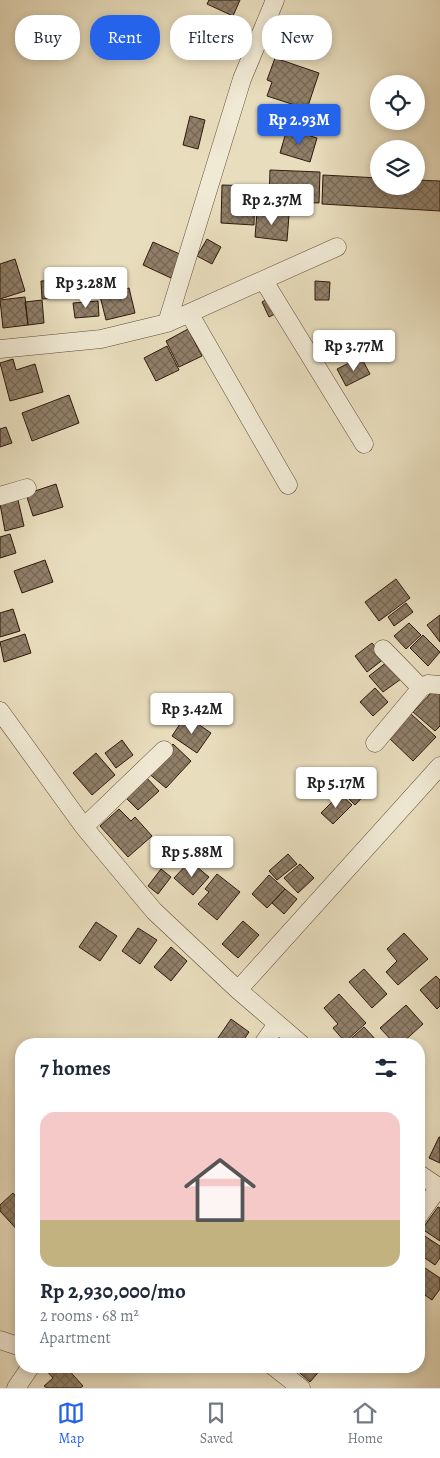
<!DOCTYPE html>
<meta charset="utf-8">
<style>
body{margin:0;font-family:Alegreya,serif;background:#f2f2f3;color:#1f2937;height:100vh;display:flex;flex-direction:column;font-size:19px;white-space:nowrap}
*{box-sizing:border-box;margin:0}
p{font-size:16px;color:#747a83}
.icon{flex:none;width:28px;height:28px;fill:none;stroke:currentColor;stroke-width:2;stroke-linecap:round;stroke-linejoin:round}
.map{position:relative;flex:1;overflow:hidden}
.drawer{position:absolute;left:15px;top:1038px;width:410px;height:335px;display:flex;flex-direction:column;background:#fff;border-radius:20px;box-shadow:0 2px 8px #0003}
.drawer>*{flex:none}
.guide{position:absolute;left:15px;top:15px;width:410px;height:45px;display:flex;gap:10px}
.tools{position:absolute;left:370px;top:75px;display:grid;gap:10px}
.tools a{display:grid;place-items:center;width:55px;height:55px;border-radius:50%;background:#fff;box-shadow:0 2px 8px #0003;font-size:25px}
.price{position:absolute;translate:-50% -42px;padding:0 11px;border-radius:5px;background:#fff;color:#222;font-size:16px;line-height:32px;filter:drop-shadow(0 1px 2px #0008)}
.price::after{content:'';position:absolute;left:50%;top:30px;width:15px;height:11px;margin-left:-8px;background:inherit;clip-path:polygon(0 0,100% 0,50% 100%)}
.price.selected{background:#2563eb;color:#fff}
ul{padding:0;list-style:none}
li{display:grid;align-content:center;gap:10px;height:265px;padding:0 25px}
li span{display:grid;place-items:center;height:155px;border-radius:15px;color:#555}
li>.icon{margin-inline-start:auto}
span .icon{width:90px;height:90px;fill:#fffc;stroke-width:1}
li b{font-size:21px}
h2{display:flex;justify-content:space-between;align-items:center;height:60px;padding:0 25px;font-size:21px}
.chip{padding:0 18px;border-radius:20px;background:#fff;box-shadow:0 2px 8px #0003;font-size:18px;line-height:45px}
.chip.selected{background:#2563eb;color:#fff}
.dock{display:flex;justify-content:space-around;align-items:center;height:70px;border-top:1px solid #e0e1e3;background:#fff;font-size:14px;color:#747a83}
.dock a{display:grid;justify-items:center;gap:2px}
.dock .selected{color:#2563eb}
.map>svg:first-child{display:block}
.building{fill:url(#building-cross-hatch);stroke:#301a0d}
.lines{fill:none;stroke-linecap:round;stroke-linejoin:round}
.minor-casing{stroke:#5e4b39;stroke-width:19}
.minor{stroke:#f0e9d4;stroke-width:18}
</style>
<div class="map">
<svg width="440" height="1388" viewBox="0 0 440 1388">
<defs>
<pattern id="building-cross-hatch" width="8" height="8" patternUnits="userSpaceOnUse" patternTransform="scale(1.25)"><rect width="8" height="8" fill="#907f69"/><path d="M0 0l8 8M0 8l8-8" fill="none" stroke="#766755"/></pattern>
</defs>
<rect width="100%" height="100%" fill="#e8ddbd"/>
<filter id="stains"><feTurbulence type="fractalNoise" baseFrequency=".004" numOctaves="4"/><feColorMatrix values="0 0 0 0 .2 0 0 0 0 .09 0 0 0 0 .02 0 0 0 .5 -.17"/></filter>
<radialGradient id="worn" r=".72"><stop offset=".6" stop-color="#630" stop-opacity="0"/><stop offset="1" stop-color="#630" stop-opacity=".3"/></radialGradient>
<!-- building -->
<path class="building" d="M 209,0 L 240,0 L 233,16 L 207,4 Z
M 275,58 L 319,73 L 307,109 L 267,96 L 272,82 L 267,80 Z
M 190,116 L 205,120 L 198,149 L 183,145 Z
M 287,129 L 317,138 L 310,162 L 280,153 Z
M 270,170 L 320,172 L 319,203 L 269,201 Z
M 323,175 L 379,178 L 379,186 L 416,186 L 416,180 L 440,181 L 440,211 L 322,204 Z
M 222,185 L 255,186 L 254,225 L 221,223 Z
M 257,212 L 289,215 L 287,241 L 255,237 Z
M 207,239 L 221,247 L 212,264 L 197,256 Z
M 153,242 L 182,255 L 171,278 L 143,265 Z
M 15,259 L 25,291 L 0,299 L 0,264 Z
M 60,280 L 61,298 L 42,299 L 41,281 Z
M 315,281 L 330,282 L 329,300 L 315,300 Z
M 129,288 L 135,313 L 106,320 L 100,296 Z
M 25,297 L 28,325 L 3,328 L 0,300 Z
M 271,297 L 279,312 L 269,317 L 262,302 Z
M 42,300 L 44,323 L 28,325 L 25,302 Z
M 98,301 L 99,316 L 75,318 L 73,303 Z
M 188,329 L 202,356 L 179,367 L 166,341 Z
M 167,346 L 179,370 L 156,381 L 144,358 Z
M 361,357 L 370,374 L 346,386 L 337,369 Z
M 13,359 L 16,370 L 35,364 L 43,392 L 10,401 L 0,363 Z
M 69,395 L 79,423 L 32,441 L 22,413 Z
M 6,427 L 12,443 L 0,447 L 0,429 Z
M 56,484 L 63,507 L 33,516 L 26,494 Z
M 18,500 L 24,526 L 5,531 L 0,504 Z
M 10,534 L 16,553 L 0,558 L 0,537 Z
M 45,560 L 53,582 L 22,593 L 14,571 Z
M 396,579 L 410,598 L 379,621 L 365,602 Z
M 406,603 L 413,612 L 394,626 L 388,617 Z
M 13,609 L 20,631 L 0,637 L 0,613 Z
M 440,615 L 440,642 L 427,625 Z
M 409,623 L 421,635 L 406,649 L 394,636 Z
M 25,634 L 31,653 L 4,662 L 0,642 Z
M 423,635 L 440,652 L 428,666 L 410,648 Z
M 372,643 L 385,658 L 367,672 L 355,656 Z
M 387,662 L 401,679 L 383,692 L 369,676 Z
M 375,688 L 388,702 L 373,716 L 360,702 Z
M 435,689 L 440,694 L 440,726 L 435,731 L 413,712 Z
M 410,713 L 436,737 L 413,761 L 388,737 Z
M 188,717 L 211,733 L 197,753 L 172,736 L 180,724 L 183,725 Z
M 122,740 L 133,755 L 116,768 L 105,753 Z
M 173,744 L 191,761 L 166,788 L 147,772 Z
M 96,753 L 115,775 L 92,795 L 73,773 Z
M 354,773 L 371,788 L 355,805 L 339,789 Z
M 145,776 L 159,791 L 138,810 L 124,796 Z
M 340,794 L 352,805 L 333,824 L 321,813 Z
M 119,809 L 131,821 L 135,817 L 152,836 L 128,857 L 100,826 Z
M 288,854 L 297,864 L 277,880 L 269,871 Z
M 190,861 L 209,877 L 193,895 L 174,878 Z
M 300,864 L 314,878 L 298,893 L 284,878 Z
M 161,869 L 171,877 L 158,894 L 148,886 Z
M 217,874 L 240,892 L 217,920 L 198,904 L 209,892 L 205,889 Z
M 269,875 L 285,889 L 267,908 L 252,894 Z
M 285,889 L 297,899 L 284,914 L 272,903 Z
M 243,921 L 259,935 L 238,958 L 222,944 Z
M 96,922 L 117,936 L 100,961 L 79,947 Z
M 138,928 L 157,940 L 140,964 L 122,951 Z
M 404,933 L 428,959 L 398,985 L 386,972 L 397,961 L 387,949 Z
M 171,947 L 187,961 L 171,981 L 154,967 Z
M 364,969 L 387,994 L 372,1008 L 349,982 Z
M 436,976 L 440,980 L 440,1006 L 437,1009 L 420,990 Z
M 339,994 L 366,1023 L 345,1042 L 333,1028 L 338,1024 L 324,1008 Z
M 406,1005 L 423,1024 L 401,1044 L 395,1044 L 380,1028 Z
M 231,1019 L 249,1032 L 241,1044 L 226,1044 L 218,1038 Z
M 364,1027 L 378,1042 L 345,1044 Z
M 439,1137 L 440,1137 L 440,1163 L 429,1158 Z
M 13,1193 L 21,1202 L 21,1234 L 0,1211 L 0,1205 Z
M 438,1207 L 440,1208 L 440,1241 L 422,1229 Z
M 420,1233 L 440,1246 L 440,1258 L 435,1265 L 419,1254 Z
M 419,1264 L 440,1278 L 440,1289 L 432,1300 L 419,1291 Z
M 46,1366 L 65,1366 L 83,1386 L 80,1388 L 47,1388 L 44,1386 L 53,1378 L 44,1368 Z
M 292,1366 L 320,1366 L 322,1368 L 310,1382 Z"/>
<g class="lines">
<defs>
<path id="minor" d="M 264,281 L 364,444
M 189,313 L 288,485
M 167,323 L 242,79 L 275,0
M 0,349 L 101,339 L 167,323 L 337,247
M 0,496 L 27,488
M 383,649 L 421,688
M 0,711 L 84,827 L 154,911 L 238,990 L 301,1044
M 375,743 L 421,688 L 428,684 L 440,685
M 84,827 L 164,750
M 238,990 L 440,766
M 263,1044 L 277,1024
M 419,1174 L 440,1188
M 419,1215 L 439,1187
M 0,1340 L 21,1347
M 273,1366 L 301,1388
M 16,1388 L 31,1366"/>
</defs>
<!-- minor casing -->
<use href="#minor" class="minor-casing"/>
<!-- minor -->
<use href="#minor" class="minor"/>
</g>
<rect width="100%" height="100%" filter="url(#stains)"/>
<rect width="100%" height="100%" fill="url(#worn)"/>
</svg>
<div class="tools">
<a><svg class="icon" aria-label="locate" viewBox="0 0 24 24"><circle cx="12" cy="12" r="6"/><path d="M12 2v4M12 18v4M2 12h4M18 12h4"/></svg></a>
<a><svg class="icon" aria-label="layers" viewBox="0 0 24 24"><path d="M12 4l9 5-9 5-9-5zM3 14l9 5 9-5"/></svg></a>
</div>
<b class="price selected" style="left:299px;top:146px">Rp 2.93M</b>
<b class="price" style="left:272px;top:226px">Rp 2.37M</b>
<b class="price" style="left:86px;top:309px">Rp 3.28M</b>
<b class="price" style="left:354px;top:372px">Rp 3.77M</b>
<b class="price" style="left:192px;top:735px">Rp 3.42M</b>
<b class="price" style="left:336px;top:809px">Rp 5.17M</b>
<b class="price" style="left:192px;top:878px">Rp 5.88M</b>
<div class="guide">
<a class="chip">Buy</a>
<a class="chip selected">Rent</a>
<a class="chip">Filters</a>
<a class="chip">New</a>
</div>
<section class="drawer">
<h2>7 homes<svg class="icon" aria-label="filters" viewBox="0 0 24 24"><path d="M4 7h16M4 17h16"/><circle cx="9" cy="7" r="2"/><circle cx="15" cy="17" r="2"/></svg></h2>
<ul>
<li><span style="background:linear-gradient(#f6c9c9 70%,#c2b280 0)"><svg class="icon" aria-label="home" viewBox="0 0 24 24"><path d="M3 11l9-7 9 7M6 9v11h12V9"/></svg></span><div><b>Rp 2,930,000/mo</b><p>2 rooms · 68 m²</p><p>Apartment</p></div></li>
</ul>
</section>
</div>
<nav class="dock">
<a class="selected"><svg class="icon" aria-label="map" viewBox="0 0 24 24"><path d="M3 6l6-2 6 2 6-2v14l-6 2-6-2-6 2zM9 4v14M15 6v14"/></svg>Map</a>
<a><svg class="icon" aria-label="saved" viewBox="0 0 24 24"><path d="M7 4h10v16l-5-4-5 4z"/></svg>Saved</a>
<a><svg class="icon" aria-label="home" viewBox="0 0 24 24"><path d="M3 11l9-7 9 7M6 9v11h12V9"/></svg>Home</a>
</nav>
